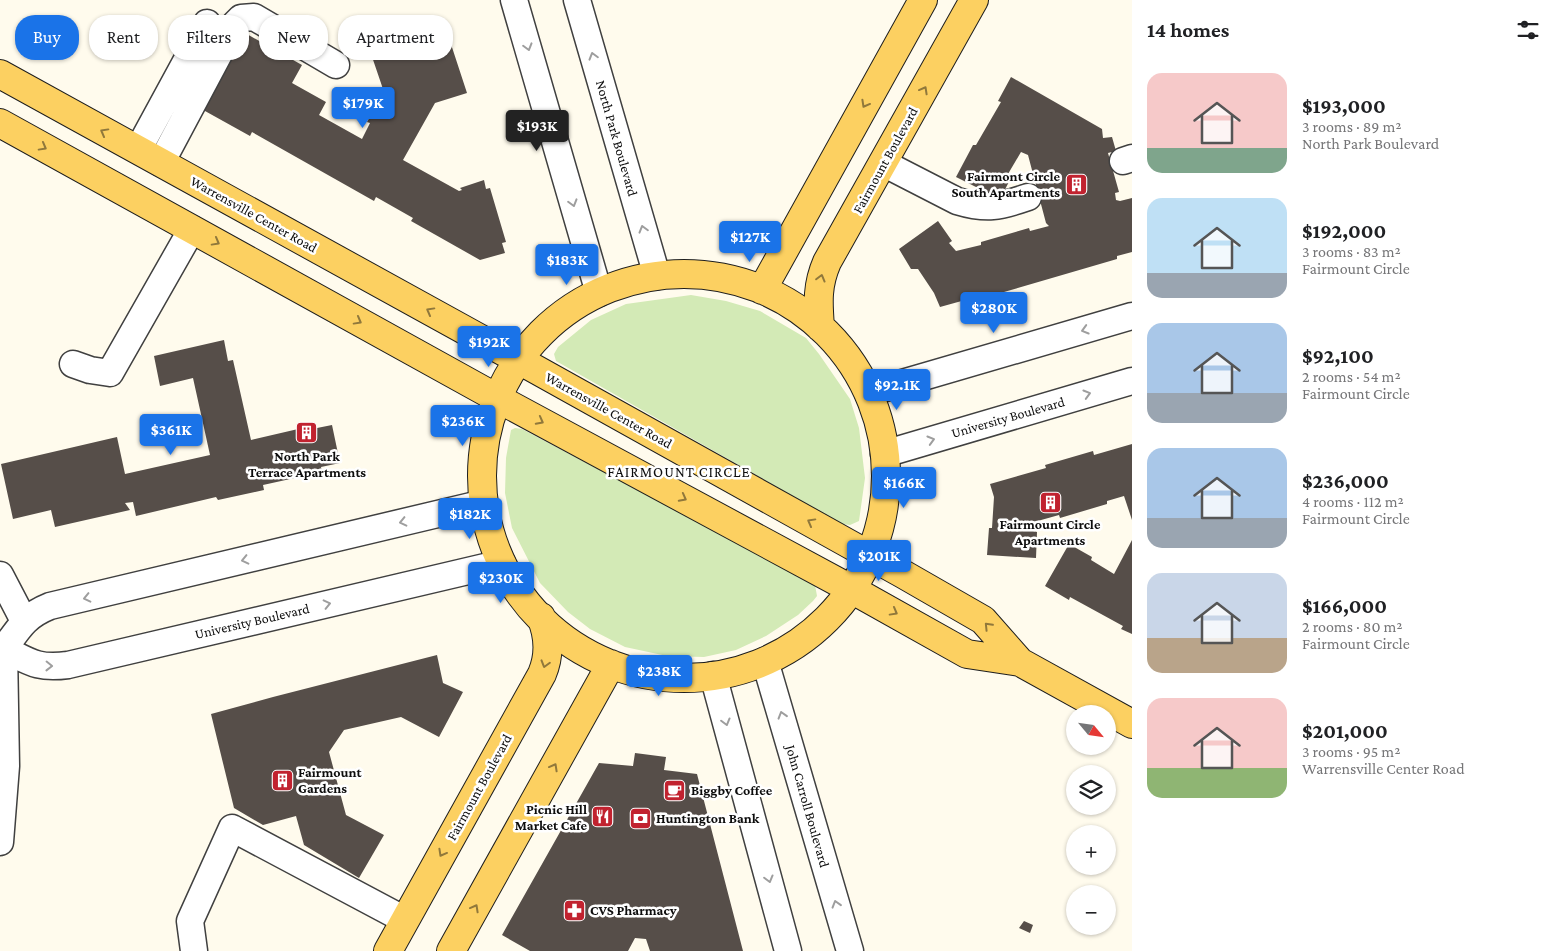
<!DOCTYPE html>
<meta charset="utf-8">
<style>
body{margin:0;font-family:"Crimson Pro",serif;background:#f2f2f2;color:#202124;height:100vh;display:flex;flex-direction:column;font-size:19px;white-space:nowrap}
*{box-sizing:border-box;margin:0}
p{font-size:16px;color:#757577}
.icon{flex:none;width:28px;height:28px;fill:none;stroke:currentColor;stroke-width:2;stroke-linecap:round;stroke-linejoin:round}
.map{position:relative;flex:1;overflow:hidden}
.panel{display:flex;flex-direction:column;background:#fff;width:425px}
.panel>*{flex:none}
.hud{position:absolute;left:15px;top:15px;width:475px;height:45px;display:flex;gap:10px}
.needle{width:32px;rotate:119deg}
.controls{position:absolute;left:1066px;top:705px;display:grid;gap:10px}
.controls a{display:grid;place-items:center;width:50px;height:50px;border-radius:50%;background:#fff;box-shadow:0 1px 4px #0004;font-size:25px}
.price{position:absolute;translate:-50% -42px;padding:0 11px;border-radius:5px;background:#1a73e8;color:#fff;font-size:16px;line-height:32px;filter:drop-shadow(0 1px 2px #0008)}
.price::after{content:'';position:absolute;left:50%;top:30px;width:15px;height:11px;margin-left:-8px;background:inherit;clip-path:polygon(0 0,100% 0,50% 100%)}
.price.selected{background:#222;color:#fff}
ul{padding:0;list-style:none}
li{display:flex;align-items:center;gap:15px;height:125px;padding:0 15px}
li span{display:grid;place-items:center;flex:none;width:140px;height:100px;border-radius:15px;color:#555}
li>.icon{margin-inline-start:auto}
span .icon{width:60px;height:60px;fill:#fffc;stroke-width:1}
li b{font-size:21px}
h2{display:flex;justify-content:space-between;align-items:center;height:60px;padding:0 15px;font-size:21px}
.pill{padding:0 18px;border-radius:20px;background:#fff;box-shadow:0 1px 4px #0004;font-size:18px;line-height:45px}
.pill.selected{background:#1a73e8;color:#fff}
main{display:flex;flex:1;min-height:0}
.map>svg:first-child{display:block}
.green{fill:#d3eab6}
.building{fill:#564e49}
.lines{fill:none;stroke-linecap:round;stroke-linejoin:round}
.minor-casing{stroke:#404040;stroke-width:29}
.major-casing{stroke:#1e1e1e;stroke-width:30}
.minor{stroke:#fff;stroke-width:26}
.major{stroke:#fcd061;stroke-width:28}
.oneway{stroke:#9e9e9e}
.oneway2{stroke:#90783b}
.labels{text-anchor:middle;stroke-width:5;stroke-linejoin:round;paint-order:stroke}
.street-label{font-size:14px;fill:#0d0d0d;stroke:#fff}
.poi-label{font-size:14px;font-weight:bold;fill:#0d0d0d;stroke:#fff;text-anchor:start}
.neighbourhood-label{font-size:15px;letter-spacing:1px;fill:#0d0d0d;stroke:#fff}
</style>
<main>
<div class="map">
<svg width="1132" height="951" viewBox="0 0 1132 951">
<rect width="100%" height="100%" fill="#fffbed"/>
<!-- green -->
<path class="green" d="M 691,295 L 726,301 L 760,311 L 806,338 L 819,354 L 850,399 L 859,428 L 865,478 L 859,521 L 850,525 L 842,524 L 556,361 L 554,354 L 558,347 L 591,320 L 626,304 Z
M 515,428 L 522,429 L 744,546 L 815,585 L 817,596 L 813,601 L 798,615 L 766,636 L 736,650 L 704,657 L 667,656 L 625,647 L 590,629 L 568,612 L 540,583 L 512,528 L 505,493 L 506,458 L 511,430 Z"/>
<!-- building -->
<path class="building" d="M 438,22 L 442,33 L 447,32 L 467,93 L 435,103 L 403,160 L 459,191 L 462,190 L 460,188 L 484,180 L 486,189 L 490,188 L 506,242 L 502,243 L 505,253 L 480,260 L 411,221 L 413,218 L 376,197 L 374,201 L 252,132 L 250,136 L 196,106 L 238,29 L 302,65 L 292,83 L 326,102 L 319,115 L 362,139 L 370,123 L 367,122 L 384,92 L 368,45 Z
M 1011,77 L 1102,129 L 1103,138 L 1112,137 L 1116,151 L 1108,153 L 1119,192 L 1115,193 L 1116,200 L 1120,201 L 1132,198 L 1132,252 L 1117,256 L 1117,259 L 997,294 L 994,292 L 940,307 L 934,293 L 918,269 L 911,269 L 899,249 L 938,221 L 952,241 L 949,243 L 956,251 L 981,245 L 981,242 L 1029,228 L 1030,231 L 1049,226 L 1046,223 L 1028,155 L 1021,152 L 1008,174 L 1012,176 L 1000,199 L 956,177 L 973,145 L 976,145 L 1001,102 L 998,101 Z
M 224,340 L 228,361 L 233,360 L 251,440 L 311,426 L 312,429 L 332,425 L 340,463 L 321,467 L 322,472 L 263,485 L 264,490 L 218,500 L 216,497 L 136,516 L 133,502 L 125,503 L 130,510 L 55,527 L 51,510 L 13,519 L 1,464 L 117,437 L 125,474 L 210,455 L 193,378 L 160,386 L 154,356 Z
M 1132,444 L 1132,520 L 1124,496 L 1107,501 L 1107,504 L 1060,518 L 1059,515 L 1034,522 L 1033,531 L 1037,532 L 1036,558 L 987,555 L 989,528 L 992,528 L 994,497 L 990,484 L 1046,468 L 1045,465 L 1093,451 L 1094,455 Z
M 1132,540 L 1132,634 L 1121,629 L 1123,626 L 1070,597 L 1069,600 L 1045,586 L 1069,544 L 1092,557 L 1091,560 L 1114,574 Z
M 437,655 L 443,683 L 463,692 L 439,737 L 401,717 L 344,730 L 329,752 L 346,815 L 384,835 L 359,878 L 304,845 L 296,816 L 263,825 L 234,808 L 211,714 L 273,697 Z
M 635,753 L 666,757 L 664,770 L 697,774 L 743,951 L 650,951 L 646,939 L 635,938 L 628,951 L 530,951 L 502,935 L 599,763 L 633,766 Z
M 1024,921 L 1033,925 L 1030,933 L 1019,928 Z"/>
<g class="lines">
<defs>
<path id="minor" d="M 514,0 L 599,293
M 577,0 L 657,276
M 138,150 L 207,23
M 1123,161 L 1132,158
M 161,163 L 235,24 L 241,18 L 254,17 L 336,65
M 883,163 L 957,201 C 987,210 999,207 1028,197
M 73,364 L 90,370 L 110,373 L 192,229
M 868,393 L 1132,316
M 884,454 L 1132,381
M 0,575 L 24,621
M 0,649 L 4,649 C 30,662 37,669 68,665 L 502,563
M 4,649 C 19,628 25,616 50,606 L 484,503
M 765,661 L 850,951
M 713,675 L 788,951
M 0,842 L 6,766 L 4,649
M 194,951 L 190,921 L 232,828 L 405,920"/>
<path id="major" d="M 0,74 L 519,360 L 903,574 L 983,620 L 1020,662 L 1132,724
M 0,123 L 497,398 L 851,589 L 967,654 L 1020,662
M482 476a202 202 0 1 1 404 0a202 202 0 1 1-404 0Z
M 762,290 L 923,0
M 820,327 C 818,302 817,285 827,262 L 974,0
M 388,951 L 542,674 C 550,655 549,636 541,617
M 451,951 L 611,664"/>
</defs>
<!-- minor casing -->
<use href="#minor" class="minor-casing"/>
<!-- major casing -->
<use href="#major" class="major-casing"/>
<!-- minor -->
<use href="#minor" class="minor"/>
<!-- major -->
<use href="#major" class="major"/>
</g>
<!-- one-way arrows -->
<defs><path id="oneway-chevron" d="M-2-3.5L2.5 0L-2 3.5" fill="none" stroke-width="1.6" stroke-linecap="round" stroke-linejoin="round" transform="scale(1.25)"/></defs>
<g class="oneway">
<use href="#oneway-chevron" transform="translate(528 47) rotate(74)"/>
<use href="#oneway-chevron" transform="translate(593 56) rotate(-106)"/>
<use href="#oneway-chevron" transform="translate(573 203) rotate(74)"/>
<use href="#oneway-chevron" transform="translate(643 229) rotate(-106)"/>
<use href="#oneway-chevron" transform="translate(1085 330) rotate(164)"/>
<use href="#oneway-chevron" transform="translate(1087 394) rotate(-16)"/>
<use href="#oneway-chevron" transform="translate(931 440) rotate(-16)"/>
<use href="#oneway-chevron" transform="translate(403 522) rotate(167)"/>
<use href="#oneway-chevron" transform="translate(245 560) rotate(167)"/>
<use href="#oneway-chevron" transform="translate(87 598) rotate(167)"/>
<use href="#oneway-chevron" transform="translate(327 604) rotate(-13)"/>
<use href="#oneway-chevron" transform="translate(49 666) rotate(1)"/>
<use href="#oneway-chevron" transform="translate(782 715) rotate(-107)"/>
<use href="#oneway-chevron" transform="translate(726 722) rotate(75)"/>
<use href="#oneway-chevron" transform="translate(769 879) rotate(75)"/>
<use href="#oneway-chevron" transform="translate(836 904) rotate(-107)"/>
</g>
<g class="oneway2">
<use href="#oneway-chevron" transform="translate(924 90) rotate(-61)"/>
<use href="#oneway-chevron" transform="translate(865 104) rotate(119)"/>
<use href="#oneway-chevron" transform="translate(104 132) rotate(-151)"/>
<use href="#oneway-chevron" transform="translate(43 147) rotate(29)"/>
<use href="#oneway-chevron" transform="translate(216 242) rotate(29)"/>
<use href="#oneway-chevron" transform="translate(821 278) rotate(-75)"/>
<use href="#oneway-chevron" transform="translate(430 311) rotate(-151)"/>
<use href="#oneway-chevron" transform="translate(358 321) rotate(29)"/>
<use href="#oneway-chevron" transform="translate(540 421) rotate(28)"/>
<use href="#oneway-chevron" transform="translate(683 498) rotate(28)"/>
<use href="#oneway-chevron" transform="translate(811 522) rotate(-151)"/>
<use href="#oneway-chevron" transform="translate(894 612) rotate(29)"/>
<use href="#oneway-chevron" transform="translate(988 626) rotate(-134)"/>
<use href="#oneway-chevron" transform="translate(545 664) rotate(106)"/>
<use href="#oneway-chevron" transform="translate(554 767) rotate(-61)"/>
<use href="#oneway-chevron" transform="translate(442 853) rotate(119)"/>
<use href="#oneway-chevron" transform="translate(475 908) rotate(-61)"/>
</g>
<!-- icons -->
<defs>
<symbol id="building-square" viewBox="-11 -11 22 22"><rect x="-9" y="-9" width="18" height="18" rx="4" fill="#c1222f" stroke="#fff"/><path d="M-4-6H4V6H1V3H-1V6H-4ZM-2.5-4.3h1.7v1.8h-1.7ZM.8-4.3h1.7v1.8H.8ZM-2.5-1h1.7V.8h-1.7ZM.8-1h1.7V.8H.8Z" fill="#fff"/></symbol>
<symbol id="cafe-square" viewBox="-11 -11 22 22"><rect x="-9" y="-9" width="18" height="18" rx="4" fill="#c1222f" stroke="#fff"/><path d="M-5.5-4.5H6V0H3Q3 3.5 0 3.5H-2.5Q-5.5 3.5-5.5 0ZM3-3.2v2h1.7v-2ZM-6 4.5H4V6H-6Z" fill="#fff"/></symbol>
<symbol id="restaurant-square" viewBox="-11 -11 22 22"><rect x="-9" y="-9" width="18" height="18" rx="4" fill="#c1222f" stroke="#fff"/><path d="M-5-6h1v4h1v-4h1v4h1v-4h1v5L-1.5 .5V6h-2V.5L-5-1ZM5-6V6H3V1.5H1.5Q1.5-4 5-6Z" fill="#fff"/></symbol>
<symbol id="bank-square" viewBox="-11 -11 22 22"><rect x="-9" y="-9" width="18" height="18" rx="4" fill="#c1222f" stroke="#fff"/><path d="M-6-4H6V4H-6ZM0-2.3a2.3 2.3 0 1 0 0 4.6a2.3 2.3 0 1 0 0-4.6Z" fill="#fff"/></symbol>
<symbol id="pharmacy-square" viewBox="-11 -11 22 22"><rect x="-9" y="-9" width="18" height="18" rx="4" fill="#c1222f" stroke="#fff"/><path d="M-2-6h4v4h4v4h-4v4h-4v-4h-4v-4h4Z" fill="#fff"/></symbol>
</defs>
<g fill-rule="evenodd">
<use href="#building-square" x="1064" y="172" width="25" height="25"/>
<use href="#building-square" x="294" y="420" width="25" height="25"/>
<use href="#building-square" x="1038" y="490" width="25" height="25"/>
<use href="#building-square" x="270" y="768" width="25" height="25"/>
<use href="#cafe-square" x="662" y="778" width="25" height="25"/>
<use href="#restaurant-square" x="590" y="804" width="25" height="25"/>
<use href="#bank-square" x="628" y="806" width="25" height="25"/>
<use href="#pharmacy-square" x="562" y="898" width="25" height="25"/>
</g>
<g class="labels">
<!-- street labels -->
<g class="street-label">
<text transform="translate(617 138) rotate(74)" y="5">North Park Boulevard</text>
<text transform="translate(885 160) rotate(-61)" y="5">Fairmount Boulevard</text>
<text transform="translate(254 214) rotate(29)" y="5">Warrensville Center Road</text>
<text transform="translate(609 410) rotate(29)" y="5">Warrensville Center Road</text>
<text transform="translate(1008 417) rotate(-16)" y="5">University Boulevard</text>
<text transform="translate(252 621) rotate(-13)" y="5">University Boulevard</text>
<text transform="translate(479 787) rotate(-61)" y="5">Fairmount Boulevard</text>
<text transform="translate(808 806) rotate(74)" y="5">John Carroll Boulevard</text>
</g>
<!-- poi labels -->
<g class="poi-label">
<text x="1060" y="181" text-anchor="end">Fairmont Circle<tspan x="1060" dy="16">South Apartments</tspan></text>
<text x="307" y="461" text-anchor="middle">North Park<tspan x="307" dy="16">Terrace Apartments</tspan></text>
<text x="1050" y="529" text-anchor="middle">Fairmount Circle<tspan x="1050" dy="16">Apartments</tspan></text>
<text x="298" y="777">Fairmount<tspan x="298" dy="16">Gardens</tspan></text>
<text x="691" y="795">Biggby Coffee</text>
<text x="587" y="814" text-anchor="end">Picnic Hill<tspan x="587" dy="16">Market Cafe</tspan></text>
<text x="656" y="823">Huntington Bank</text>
<text x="590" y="915">CVS Pharmacy</text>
</g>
<!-- neighbourhood labels -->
<g class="neighbourhood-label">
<text x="679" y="477">FAIRMOUNT CIRCLE</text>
</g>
</g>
</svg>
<div class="controls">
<a><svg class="needle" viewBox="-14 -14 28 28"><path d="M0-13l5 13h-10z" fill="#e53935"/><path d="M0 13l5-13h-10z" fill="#757577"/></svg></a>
<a><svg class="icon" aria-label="layers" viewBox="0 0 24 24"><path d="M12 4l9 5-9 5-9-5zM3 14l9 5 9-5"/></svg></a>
<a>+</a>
<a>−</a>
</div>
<b class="price" style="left:363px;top:129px">$179K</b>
<b class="price selected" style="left:537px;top:152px">$193K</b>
<b class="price" style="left:750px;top:263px">$127K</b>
<b class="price" style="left:567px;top:286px">$183K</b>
<b class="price" style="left:994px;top:334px">$280K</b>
<b class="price" style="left:489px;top:368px">$192K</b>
<b class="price" style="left:897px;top:411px">$92.1K</b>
<b class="price" style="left:463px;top:447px">$236K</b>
<b class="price" style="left:171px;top:456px">$361K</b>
<b class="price" style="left:904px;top:509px">$166K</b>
<b class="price" style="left:470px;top:540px">$182K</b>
<b class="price" style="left:879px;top:582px">$201K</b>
<b class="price" style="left:501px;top:604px">$230K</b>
<b class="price" style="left:659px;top:697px">$238K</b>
<div class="hud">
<a class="pill selected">Buy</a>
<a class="pill">Rent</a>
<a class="pill">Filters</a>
<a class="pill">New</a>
<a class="pill">Apartment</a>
</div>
</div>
<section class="panel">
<h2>14 homes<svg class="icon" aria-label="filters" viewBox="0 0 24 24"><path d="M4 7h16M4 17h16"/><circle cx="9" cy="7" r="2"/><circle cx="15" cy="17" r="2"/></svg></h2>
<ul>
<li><span style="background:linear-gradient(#f6c9c9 75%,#7fa58c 0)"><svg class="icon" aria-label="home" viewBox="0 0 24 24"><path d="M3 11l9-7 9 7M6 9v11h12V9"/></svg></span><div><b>$193,000</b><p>3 rooms · 89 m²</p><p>North Park Boulevard</p></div></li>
<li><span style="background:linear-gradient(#bfe0f5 75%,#9aa5b1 0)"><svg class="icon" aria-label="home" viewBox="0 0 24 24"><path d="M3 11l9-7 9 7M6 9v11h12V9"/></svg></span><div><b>$192,000</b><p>3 rooms · 83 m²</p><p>Fairmount Circle</p></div></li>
<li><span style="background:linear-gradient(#a9c7e8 70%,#9aa5b1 0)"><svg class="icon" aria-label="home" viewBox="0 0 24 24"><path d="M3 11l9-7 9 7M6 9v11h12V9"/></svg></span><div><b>$92,100</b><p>2 rooms · 54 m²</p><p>Fairmount Circle</p></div></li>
<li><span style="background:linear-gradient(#a9c7e8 70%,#9aa5b1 0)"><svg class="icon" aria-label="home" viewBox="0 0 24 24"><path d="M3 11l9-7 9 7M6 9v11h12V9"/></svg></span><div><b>$236,000</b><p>4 rooms · 112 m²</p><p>Fairmount Circle</p></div></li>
<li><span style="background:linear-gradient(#c9d6e8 65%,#b9a48a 0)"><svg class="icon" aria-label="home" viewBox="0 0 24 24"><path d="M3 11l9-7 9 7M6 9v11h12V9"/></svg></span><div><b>$166,000</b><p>2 rooms · 80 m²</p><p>Fairmount Circle</p></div></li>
<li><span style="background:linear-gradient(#f6c9c9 70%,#8fb573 0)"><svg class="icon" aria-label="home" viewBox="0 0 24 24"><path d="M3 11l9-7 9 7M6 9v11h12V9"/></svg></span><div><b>$201,000</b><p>3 rooms · 95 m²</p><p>Warrensville Center Road</p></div></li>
</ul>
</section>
</main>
